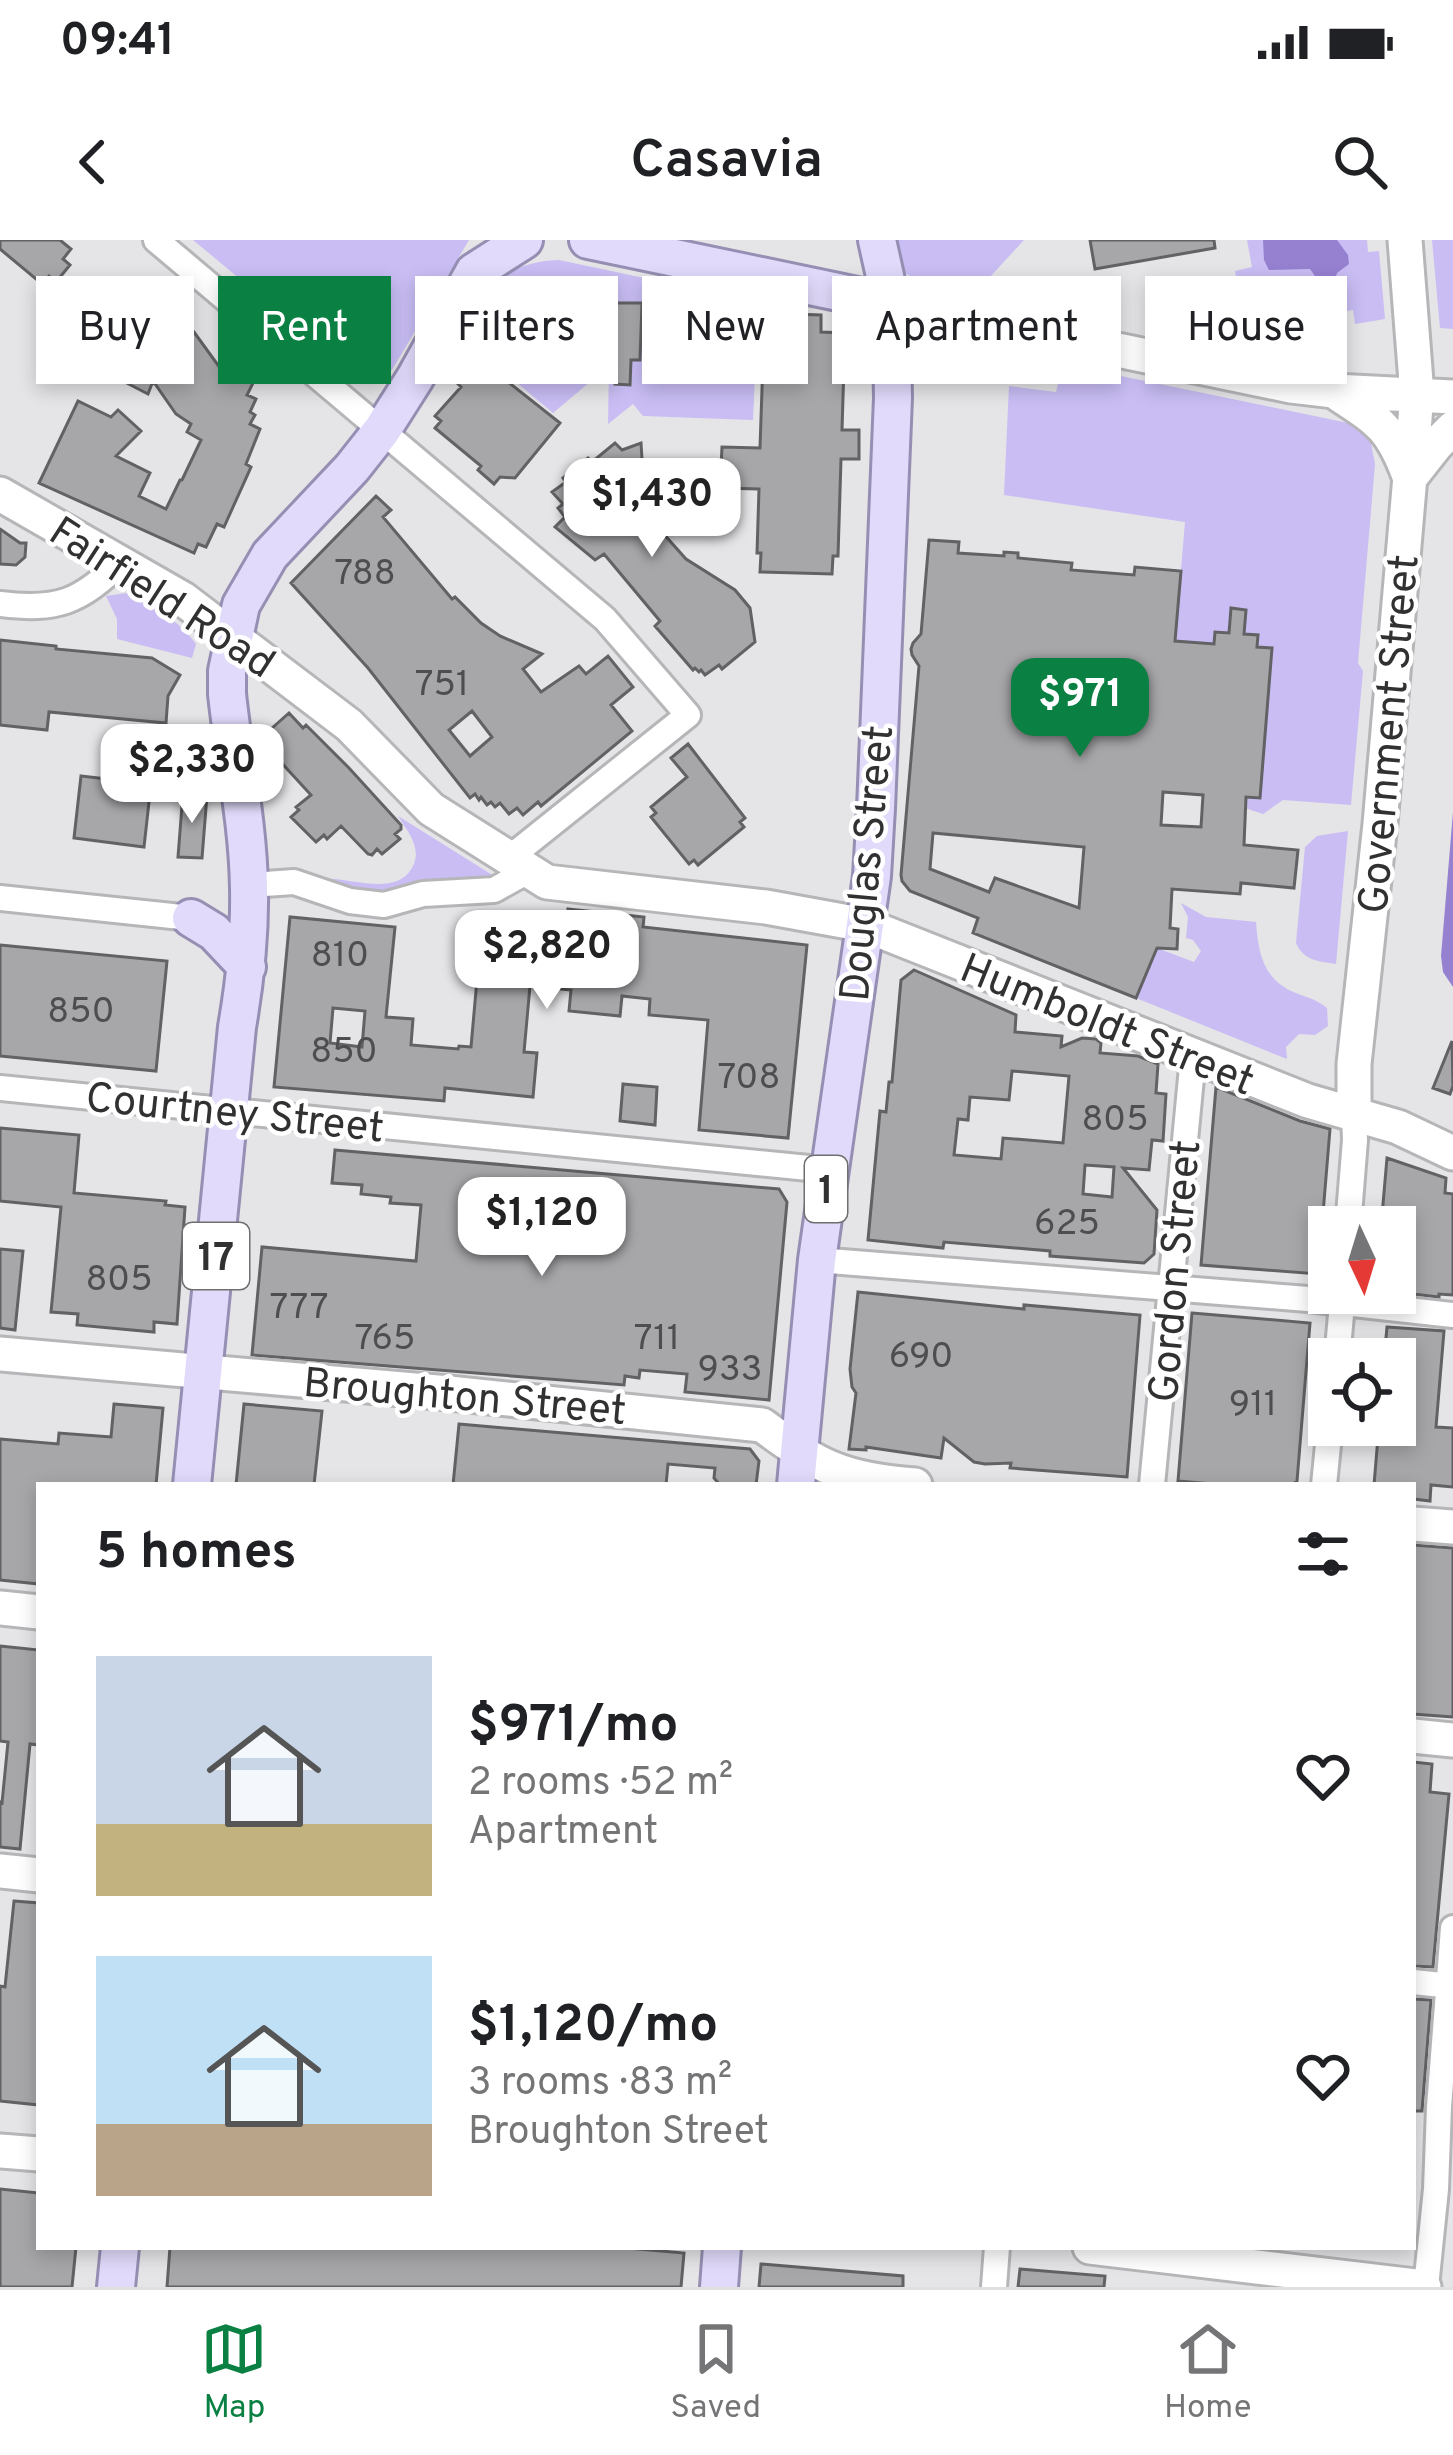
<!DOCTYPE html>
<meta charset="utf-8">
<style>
body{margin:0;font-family:Overpass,sans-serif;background:#f6f6f6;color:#202124;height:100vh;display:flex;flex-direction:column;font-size:45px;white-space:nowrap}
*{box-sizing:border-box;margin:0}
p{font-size:39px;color:#757577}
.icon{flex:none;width:66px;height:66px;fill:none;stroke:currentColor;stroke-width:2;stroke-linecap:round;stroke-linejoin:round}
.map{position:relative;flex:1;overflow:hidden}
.side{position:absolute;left:36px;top:1242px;width:1380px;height:768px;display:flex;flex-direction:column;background:#fff;border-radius:0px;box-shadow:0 6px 18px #0003}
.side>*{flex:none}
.guide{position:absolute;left:36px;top:36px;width:1383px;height:108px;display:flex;gap:24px}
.needle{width:78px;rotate:176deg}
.buttons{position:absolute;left:1308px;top:966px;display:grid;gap:24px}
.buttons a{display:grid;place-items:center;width:108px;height:108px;border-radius:0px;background:#fff;box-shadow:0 6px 18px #0003;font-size:60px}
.price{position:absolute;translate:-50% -102px;padding:0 27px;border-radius:24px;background:#fff;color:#222;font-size:39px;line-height:78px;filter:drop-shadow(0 3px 6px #0008)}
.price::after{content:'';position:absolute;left:50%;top:72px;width:36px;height:27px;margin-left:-18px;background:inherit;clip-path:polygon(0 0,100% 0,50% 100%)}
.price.active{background:#0b8043;color:#fff}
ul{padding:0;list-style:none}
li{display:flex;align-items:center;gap:36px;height:300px;padding:0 60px}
li span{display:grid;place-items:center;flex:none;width:336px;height:240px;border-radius:0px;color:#555}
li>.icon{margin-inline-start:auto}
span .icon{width:144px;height:144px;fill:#fffc;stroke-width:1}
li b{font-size:51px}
h2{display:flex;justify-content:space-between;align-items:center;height:144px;padding:0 60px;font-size:51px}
.pill{padding:0 42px;border-radius:0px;background:#fff;box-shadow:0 6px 18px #0003;font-size:42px;line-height:108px}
.pill.active{background:#0b8043;color:#fff}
.status{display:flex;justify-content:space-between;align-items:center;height:84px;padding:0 60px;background:#fff;direction:ltr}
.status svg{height:33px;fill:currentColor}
header{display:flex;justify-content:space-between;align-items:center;height:156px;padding:0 60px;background:#fff;font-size:54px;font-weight:600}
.menu{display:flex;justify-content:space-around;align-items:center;height:168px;border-top:3px solid #e0e0e0;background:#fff;font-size:33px;color:#757577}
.menu a{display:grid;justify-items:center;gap:6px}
.menu .active{color:#0b8043}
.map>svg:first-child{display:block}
.green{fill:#c9bdf4}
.water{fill:#9581d0}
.building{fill:#a7a7aa;stroke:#626164;stroke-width:3;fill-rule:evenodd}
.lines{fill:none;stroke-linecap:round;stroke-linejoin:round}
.street-casing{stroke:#b6b5b8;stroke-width:30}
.secondary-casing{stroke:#b6b5b8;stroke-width:39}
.primary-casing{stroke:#968fb3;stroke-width:42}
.street{stroke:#fff;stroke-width:24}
.secondary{stroke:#fff;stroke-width:33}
.primary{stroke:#e1dafb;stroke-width:36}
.labels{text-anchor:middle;stroke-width:9;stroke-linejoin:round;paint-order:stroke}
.number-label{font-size:36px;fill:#4e4e50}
.shield{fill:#fff;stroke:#6f6f70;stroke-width:3}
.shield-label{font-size:39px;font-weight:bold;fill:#313132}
.street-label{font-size:42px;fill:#313132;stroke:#fff}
</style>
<div class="status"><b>09:41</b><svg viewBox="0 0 49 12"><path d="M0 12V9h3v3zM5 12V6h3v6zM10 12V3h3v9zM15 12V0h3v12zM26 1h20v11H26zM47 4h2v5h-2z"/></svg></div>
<header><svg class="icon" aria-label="back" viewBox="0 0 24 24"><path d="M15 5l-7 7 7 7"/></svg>Casavia<svg class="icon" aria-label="search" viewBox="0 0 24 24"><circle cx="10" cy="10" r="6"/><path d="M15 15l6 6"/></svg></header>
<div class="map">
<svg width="1453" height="2047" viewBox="0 0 1453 2047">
<rect width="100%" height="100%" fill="#e5e4e7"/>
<!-- green -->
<path class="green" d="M 193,0 L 469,0 L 392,130 L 367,144 Z
M 895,0 L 1024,0 L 977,51 L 917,40 L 905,33 Z
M 1247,0 L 1367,0 L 1368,12 L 1379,11 L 1385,79 L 1355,84 L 1353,70 L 1300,79 L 1302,93 L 1263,101 L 1252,44 L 1238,46 L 1235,31 L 1252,27 Z
M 1432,0 L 1453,0 L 1453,89 L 1440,88 Z
M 559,20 L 758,62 L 753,180 L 643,176 L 633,164 L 608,184 L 609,126 L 553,173 L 460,95 C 486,51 502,22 559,20 Z
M 1063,124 L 1353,184 L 1370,198 L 1375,224 L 1358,423 L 1363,431 L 1351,565 L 1283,560 L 1263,574 L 1245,568 L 1246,557 L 1260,558 L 1272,409 C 1245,405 1243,392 1232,368 L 1229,393 L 1216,392 L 1214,404 L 1175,401 L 1185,282 L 1004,255 L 1009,146 L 1056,152 Z
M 127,353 C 153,365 180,381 196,404 L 192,418 L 117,399 L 117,379 L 106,356 Z
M 398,576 L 494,636 L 498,641 C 442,647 376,666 323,639 C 347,636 395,658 412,628 C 423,609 408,592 398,576 Z
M 1348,591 L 1336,724 C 1318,721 1304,721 1296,703 L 1305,607 L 1317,596 Z
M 1181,663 L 1206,677 L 1256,682 C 1258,710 1262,737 1291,751 C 1304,757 1315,758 1327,768 L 1328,786 L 1315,795 L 1299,794 L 1286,807 L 1287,819 L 1136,758 L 1157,708 L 1194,722 L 1201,711 L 1193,700 L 1186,698 L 1188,677 Z"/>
<!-- water -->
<path class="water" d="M 1263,0 L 1337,0 L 1348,15 L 1349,24 L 1337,33 L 1335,39 L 1319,42 L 1310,29 L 1269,30 L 1264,20 Z
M 1453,572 L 1453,747 L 1443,732 L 1441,716 Z"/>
<!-- building -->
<path class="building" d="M 0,0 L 60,0 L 71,9 L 63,19 L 70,25 L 56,42 L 49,36 L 42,44 L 0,9 Z
M 1090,0 L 1214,0 L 1215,8 L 1095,29 Z
M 141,39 L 160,49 L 158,54 L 183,67 L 180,73 L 183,74 L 181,79 L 194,92 L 220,128 L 225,116 L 246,126 L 243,133 L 255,139 L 247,155 L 256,159 L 250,172 L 255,175 L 250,184 L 260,189 L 246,224 L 251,227 L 224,287 L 217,284 L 206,307 L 198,304 L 194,313 L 39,243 L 78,161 L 111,177 L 118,170 L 141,191 L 116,216 L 150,233 L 139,256 L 166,269 L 180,240 L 182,240 L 201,200 L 187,192 L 191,184 L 176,174 L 153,141 L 148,154 L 96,127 L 120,76 L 114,73 L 126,47 L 135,51 Z
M 612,63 L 642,63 L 640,120 L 631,120 L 630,145 L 615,144 L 616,120 L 611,119 Z
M 791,74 L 821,75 L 821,92 L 845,93 L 842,190 L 859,190 L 859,219 L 841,219 L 838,316 L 833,316 L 832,334 L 760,332 L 761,313 L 757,313 L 759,249 L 720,248 L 722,207 L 760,208 L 764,90 L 790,91 Z
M 479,119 L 560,183 L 515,238 L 500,237 L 494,244 L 478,230 L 481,226 L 435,188 L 441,181 L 435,176 L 461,147 L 458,144 Z
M 615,203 L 622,210 L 641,203 L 644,251 L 661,291 L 686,319 L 735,350 L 750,368 L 755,402 L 722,429 L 719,425 L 705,435 L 701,430 L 699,432 L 695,428 L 693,430 L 655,386 L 660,381 L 604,314 L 595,320 L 555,287 L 565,277 L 558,268 L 563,264 L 552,252 L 566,242 L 563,238 L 588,218 L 592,222 Z
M 376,256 L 391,270 L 383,277 L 452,359 L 455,357 L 481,383 L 500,396 L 542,414 L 523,429 L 541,452 L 579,426 L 586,434 L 608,416 L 633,447 L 611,465 L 632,491 L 541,566 L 538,562 L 523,575 L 517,568 L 509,574 L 500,563 L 495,567 L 491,562 L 487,565 L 481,557 L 479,560 L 475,554 L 470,558 L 368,428 L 291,343 ZM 472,471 L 492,497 L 470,516 L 449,490 Z
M 0,289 L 20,303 L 26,303 L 25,317 L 16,325 L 0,324 Z
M 929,300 L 959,302 L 958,313 L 1004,316 L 1004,312 L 1018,313 L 1018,318 L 1072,323 L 1071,330 L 1134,335 L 1135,327 L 1181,331 L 1175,401 L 1214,404 L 1215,392 L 1229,393 L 1231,368 L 1246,370 L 1244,394 L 1258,395 L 1257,407 L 1272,408 L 1260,558 L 1246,557 L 1244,605 L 1298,610 L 1294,648 L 1241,643 L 1240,654 L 1172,649 L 1170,688 L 1178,689 L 1177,709 L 1157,708 L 1136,758 L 973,693 L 978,678 L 910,651 L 902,641 L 901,635 L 919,426 L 912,415 L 911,409 L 913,403 L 921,394 ZM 1163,552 L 1203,555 L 1201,587 L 1161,585 ZM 933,593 L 1084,607 L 1079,668 L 995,638 L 989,652 L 930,629 Z
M 0,400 L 56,406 L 56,409 L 152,418 L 180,435 L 168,456 L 166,483 L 49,472 L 47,490 L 0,485 Z
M 289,473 L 303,488 L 306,485 L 349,528 L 401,585 L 401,589 L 395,594 L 400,599 L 382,614 L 377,609 L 372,615 L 368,614 L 341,586 L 327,599 L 324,595 L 316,602 L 291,577 L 299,570 L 296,567 L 311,555 L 266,506 L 269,504 L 262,497 Z
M 688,504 L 745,578 L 740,582 L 744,587 L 698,625 L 694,620 L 689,624 L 651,577 L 656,573 L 651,567 L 687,537 L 671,518 Z
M 81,536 L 151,544 L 144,607 L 74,598 Z
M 183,553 L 207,555 L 202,618 L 178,617 Z
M 568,669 L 644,677 L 643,687 L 807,705 L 788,898 L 699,890 L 708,780 L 649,775 L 650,759 L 622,756 L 620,776 L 569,771 L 571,750 L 530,746 L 524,812 L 537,813 L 533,857 L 445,848 L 444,861 L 274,847 L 290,677 L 395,687 L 386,777 L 413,779 L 411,805 L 458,809 L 459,806 L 471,807 L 479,717 L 502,719 L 504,705 L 526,707 L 529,680 L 566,684 ZM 333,768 L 365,771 L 362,807 L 330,803 Z
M 0,705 L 167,721 L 156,831 L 0,816 Z
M 914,730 L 1016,775 L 1015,792 L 1062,796 L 1061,807 L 1082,798 L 1096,799 L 1101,803 L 1100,813 L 1138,816 L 1158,824 L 1156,853 L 1166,854 L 1163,901 L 1152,900 L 1149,930 L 1123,928 L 1157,970 L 1154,1014 L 1144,1023 L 1050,1016 L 1050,1011 L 944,1002 L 943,1008 L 868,1000 L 880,871 L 886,872 L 889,842 L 892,842 L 901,740 ZM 1012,831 L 1069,836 L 1063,903 L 1003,898 L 1001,919 L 954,915 L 958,879 L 968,880 L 970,857 L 1009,860 ZM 1085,925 L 1114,927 L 1112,957 L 1083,954 Z
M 1452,801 L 1453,846 L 1450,854 L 1433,848 Z
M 623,844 L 657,847 L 655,885 L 620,881 Z
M 1216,847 L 1300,881 L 1330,889 L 1318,1034 L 1201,1025 Z
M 0,888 L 79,895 L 74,953 L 166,961 L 165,965 L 185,967 L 177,1084 L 154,1082 L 154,1092 L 77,1085 L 78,1074 L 51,1072 L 61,967 L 0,961 Z
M 335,910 L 779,949 L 787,962 L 769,1160 L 685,1152 L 687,1134 L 640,1130 L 639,1138 L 625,1136 L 624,1145 L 252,1115 L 262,1007 L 416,1021 L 421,965 L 390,963 L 391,957 L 361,954 L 362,945 L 332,943 Z
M 1387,918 L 1446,938 L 1445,953 L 1453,954 L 1453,1055 L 1439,1054 L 1439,1057 L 1395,1052 L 1395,987 L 1381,987 Z
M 0,1009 L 23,1011 L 15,1090 L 0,1088 Z
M 858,1052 L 1024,1069 L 1024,1065 L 1140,1075 L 1127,1237 L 1010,1228 L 1011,1223 L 985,1224 L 974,1222 L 944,1198 L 941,1218 L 866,1207 L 866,1210 L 849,1209 L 856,1153 L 852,1147 L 850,1129 Z
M 1192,1073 L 1310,1083 L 1297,1241 L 1292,1245 L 1224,1245 L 1178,1241 Z
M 1387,1087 L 1444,1091 L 1436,1187 L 1453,1188 L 1453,1247 L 1431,1245 L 1430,1261 L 1413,1259 L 1413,1245 L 1374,1245 L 1379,1185 L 1395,1185 L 1395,1119 L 1384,1119 Z
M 114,1164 L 163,1168 L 156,1245 L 39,1245 L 39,1344 L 0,1340 L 0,1199 L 58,1204 L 59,1193 L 111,1197 Z
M 244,1164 L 322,1171 L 314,1245 L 236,1245 Z
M 459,1184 L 750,1209 L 759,1221 L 756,1245 L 720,1245 L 714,1238 L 715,1228 L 668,1224 L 666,1245 L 453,1245 Z
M 1413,1305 L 1453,1308 L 1453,1477 L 1413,1474 Z
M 0,1406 L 39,1410 L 39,1505 L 30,1504 L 20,1609 L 0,1607 L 0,1562 L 2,1563 L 8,1502 L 0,1501 Z
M 1413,1522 L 1432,1524 L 1430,1552 L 1449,1554 L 1433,1727 L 1413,1726 Z
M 14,1661 L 39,1663 L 39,1865 L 0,1861 L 0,1746 L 5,1747 Z
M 1413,1759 L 1431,1760 L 1422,1871 L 1413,1871 Z
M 0,1949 L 39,1953 L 39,2007 L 76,2007 L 72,2047 L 0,2047 Z
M 170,2007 L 616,2007 L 684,2013 L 681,2047 L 167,2047 Z
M 761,2024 L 903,2036 L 903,2047 L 759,2047 Z
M 1020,2029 L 1105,2036 L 1104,2047 L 1018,2047 Z"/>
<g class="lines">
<defs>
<path id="street" d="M 156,0 L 605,379 L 688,475 L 508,619
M 0,364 C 58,371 80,362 121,322
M 249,645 L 294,642 L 350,661 L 384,665 L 423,654 L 494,650 L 528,631
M 0,658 L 191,678
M 0,848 L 829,930
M 1348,987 L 1355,900 L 1354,875
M 817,1020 L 1308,1059 L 1453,1075
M 1337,1119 L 1343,1053
M 1152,1245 L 1193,817
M 1324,1245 L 1330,1185
M 1413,1742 L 1453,1746
M 994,2047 L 997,2007
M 1426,2047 L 1436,1949 L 1439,1867 L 1453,1688"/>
<path id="secondary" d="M 891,63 L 1291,146 L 1334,151 L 1453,157
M 1335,152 C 1378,180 1391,187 1409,236
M 1410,238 L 1436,205 L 1453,188
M 0,254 L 183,359 L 349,485 L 431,569 L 547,642 L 766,667 L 865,685 L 1308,861 L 1398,887 L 1453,913
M 1354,875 L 1354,824 L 1380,584 L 1417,155 L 1405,0
M 0,1114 L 449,1153 L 762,1185 C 819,1227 843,1240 915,1245
M 1413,1284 L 1453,1287
M 0,1368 L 39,1372
M 1413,1496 L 1453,1500
M 0,1631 L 39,1635
M 0,1911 L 39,1914
M 1090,2007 L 1424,2047"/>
<path id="primary" d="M 588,0 L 891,63
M 191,678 L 214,692 L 247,727
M 192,1245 L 237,787 C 245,741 250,696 249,648 C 248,583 234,519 227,454 L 227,431 L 241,365 L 270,315 L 352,228 L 382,190 L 415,138 L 474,32 L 524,0
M 796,1245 L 817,1020 L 872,636 L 876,568 L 893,158 L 891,63 L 877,0
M 116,2047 L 120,2007
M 719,2047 L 722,2007"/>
</defs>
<!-- street casing -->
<use href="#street" class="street-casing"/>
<!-- secondary casing -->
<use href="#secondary" class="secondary-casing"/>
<!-- primary casing -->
<use href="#primary" class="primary-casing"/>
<!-- street -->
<use href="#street" class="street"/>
<!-- secondary -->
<use href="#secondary" class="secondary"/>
<!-- primary -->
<use href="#primary" class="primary"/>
</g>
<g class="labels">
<!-- number labels -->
<g class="number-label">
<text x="365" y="344">788</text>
<text x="442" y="455">751</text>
<text x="340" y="726">810</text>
<text x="81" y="782">850</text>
<text x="344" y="822">850</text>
<text x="749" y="848">708</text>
<text x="1115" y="890">805</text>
<text x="1067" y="994">625</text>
<text x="119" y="1050">805</text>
<text x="299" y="1078">777</text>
<text x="385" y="1109">765</text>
<text x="657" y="1109">711</text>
<text x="921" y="1127">690</text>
<text x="730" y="1140">933</text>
<text x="1253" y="1175">911</text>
</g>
<!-- shield labels -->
<g class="shield">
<rect x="805" y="916" width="42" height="66" rx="9"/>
<rect x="183" y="983" width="66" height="66" rx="9"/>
</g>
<g class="shield-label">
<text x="826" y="963">1</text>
<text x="216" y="1030">17</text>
</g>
<!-- street labels -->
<g class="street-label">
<text transform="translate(163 356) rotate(33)" y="15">Fairfield Road</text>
<text transform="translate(1387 494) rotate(-85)" y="15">Government Street</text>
<text transform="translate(865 623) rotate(-85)" y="15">Douglas Street</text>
<text transform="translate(1108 783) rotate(22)" y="15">Humboldt Street</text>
<text transform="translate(235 871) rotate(6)" y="15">Courtney Street</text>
<text transform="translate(1173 1031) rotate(-85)" y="15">Gordon Street</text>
<text transform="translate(465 1155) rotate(5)" y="15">Broughton Street</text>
</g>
</g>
</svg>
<div class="buttons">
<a><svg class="needle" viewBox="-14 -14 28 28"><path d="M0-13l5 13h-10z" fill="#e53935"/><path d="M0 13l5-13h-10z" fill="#757577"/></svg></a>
<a><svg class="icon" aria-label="locate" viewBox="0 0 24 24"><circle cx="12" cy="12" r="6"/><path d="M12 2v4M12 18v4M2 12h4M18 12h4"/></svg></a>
</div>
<b class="price" style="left:652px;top:320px">$1,430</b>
<b class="price active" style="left:1080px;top:520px">$971</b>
<b class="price" style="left:192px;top:586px">$2,330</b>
<b class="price" style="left:547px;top:772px">$2,820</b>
<b class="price" style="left:542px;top:1039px">$1,120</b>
<div class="guide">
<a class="pill">Buy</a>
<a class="pill active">Rent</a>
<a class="pill">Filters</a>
<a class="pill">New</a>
<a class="pill">Apartment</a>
<a class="pill">House</a>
</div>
<section class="side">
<h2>5 homes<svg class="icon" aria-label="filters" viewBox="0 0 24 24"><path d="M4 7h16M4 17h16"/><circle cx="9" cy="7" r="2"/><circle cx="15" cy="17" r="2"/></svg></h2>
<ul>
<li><span style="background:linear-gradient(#c9d6e8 70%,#c2b280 0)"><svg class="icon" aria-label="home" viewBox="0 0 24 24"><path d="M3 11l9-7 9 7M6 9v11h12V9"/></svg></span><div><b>$971/mo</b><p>2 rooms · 52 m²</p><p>Apartment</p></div><svg class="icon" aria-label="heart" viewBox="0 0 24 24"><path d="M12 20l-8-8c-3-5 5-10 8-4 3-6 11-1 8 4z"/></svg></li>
<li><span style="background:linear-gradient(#bfe0f5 70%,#b9a48a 0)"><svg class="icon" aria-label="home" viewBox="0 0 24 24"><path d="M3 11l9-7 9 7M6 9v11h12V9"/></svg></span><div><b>$1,120/mo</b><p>3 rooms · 83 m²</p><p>Broughton Street</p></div><svg class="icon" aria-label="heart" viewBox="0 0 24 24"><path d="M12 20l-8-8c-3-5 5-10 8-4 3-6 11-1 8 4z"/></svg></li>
</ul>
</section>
</div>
<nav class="menu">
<a class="active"><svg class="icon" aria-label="map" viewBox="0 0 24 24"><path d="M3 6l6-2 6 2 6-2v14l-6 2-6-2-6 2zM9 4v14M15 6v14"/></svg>Map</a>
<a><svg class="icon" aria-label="saved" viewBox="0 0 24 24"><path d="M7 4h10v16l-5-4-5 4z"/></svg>Saved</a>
<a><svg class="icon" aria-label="home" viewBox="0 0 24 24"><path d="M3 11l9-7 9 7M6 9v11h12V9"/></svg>Home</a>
</nav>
